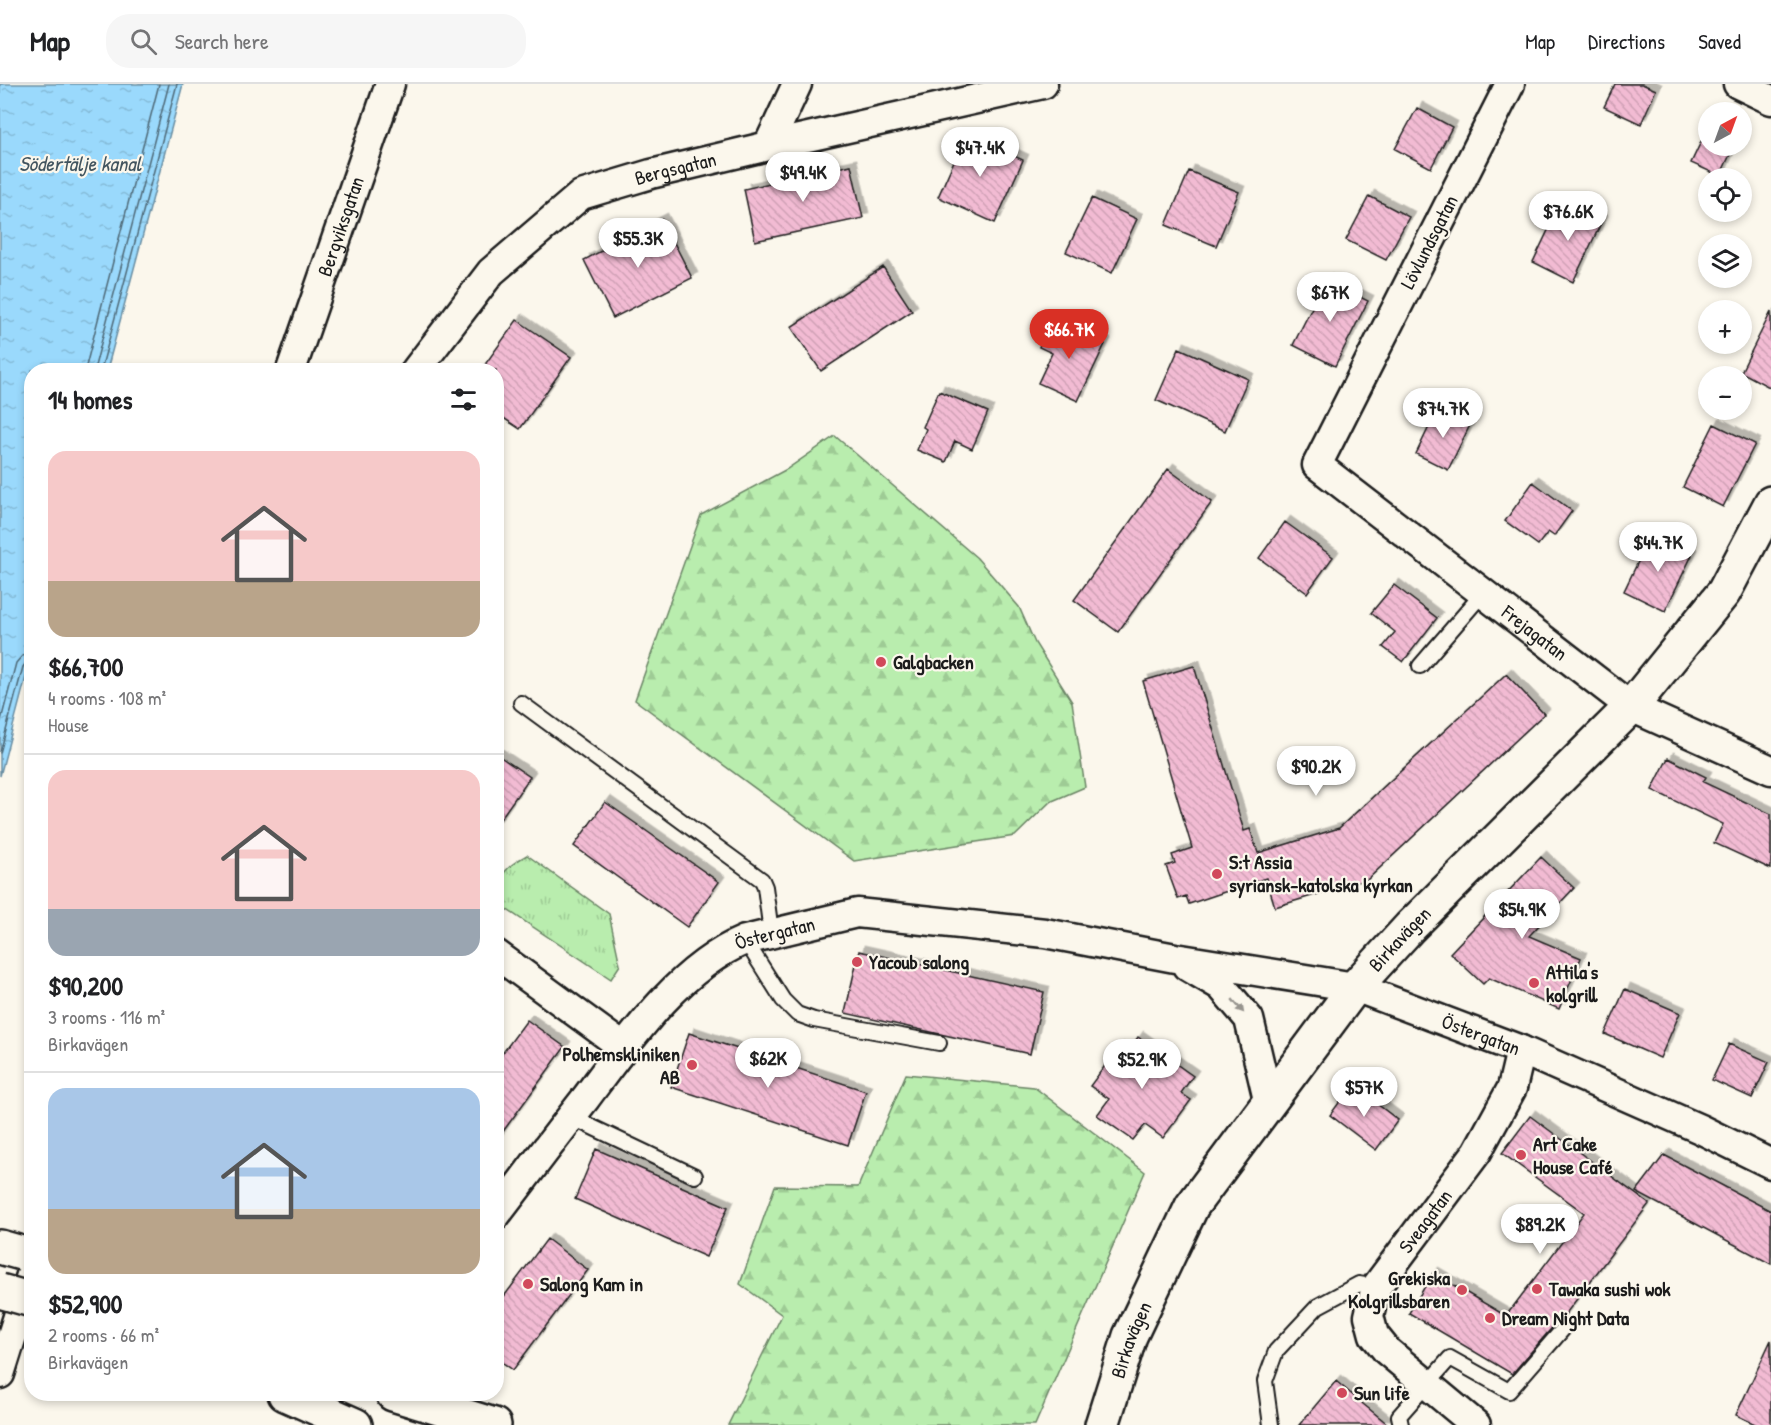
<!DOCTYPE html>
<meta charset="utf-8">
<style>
body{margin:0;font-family:"Patrick Hand",sans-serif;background:#f6f6f6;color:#202124;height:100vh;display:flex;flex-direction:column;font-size:22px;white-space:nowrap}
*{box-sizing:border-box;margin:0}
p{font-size:20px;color:#757577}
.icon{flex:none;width:33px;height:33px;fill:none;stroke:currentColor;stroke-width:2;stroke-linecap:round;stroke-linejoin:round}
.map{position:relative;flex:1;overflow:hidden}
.drawer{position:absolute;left:24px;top:279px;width:480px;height:1038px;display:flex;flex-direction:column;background:#fff;border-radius:24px;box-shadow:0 3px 9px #0003}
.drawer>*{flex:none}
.needle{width:39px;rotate:41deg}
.fabs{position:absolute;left:1698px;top:18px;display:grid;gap:12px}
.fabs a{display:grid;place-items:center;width:54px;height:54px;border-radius:50%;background:#fff;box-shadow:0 3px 9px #0003;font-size:30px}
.price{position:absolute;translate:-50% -51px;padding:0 14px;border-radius:21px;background:#fff;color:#222;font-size:20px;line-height:39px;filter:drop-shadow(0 2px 3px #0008)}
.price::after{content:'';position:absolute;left:50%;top:36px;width:18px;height:14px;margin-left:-9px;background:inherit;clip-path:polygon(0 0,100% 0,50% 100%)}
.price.current{background:#d93025;color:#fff}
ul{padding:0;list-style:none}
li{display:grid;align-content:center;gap:12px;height:318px;padding:0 24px}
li+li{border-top:2px solid #e0e0e0}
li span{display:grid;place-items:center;height:186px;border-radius:18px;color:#555}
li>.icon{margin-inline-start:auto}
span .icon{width:108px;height:108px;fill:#fffc;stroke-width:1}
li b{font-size:26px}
h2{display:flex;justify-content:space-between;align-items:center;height:72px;padding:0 24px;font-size:26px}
header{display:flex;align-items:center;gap:36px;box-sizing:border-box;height:84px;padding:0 30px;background:#fff;border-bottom:2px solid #e0e0e0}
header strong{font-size:28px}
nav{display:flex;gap:33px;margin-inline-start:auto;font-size:21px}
.search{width:420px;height:54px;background:#f6f6f6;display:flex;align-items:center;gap:15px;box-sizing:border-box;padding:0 21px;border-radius:24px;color:#757577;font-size:22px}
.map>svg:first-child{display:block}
.grass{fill:url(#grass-tufts);stroke:#6a8465;stroke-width:1.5}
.forest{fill:url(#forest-firs);stroke:#6a8465;stroke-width:1.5}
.water{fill:url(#water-ripples);stroke:#688da2;stroke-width:1.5}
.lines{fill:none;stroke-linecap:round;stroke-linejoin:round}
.shore{stroke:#4e6876;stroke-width:1.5}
.building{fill:url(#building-back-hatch);stroke:#1c1c1c;stroke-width:1.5;filter:url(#shadow)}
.service-casing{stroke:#1c1c1c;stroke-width:18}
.minor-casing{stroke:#1c1c1c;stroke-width:33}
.tertiary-casing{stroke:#1c1c1c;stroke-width:38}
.secondary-casing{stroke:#1c1c1c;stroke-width:38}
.service{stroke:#fbf7ec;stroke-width:14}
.minor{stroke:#fbf7ec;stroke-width:28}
.tertiary{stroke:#fbf7ec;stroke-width:33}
.secondary{stroke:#fbf7ec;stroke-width:33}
.secondary-bridge-casing{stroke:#1c1c1c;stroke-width:38;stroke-linecap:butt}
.secondary-bridge{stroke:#fbf7ec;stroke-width:33}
.oneway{fill:#97948e}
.poi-dot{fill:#d1495b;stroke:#fbf7ec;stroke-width:2}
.labels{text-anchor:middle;stroke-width:4.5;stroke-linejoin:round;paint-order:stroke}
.street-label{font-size:20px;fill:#1c1c1c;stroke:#fbf7ec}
.poi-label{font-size:20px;font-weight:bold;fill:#1c1c1c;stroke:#fbf7ec;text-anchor:start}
.water-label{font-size:21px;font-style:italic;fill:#42555f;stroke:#fbf7ec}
</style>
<header>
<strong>Map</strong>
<div class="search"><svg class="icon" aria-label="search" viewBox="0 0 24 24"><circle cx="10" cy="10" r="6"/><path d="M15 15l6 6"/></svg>Search here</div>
<nav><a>Map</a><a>Directions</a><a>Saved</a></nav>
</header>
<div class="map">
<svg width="1771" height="1341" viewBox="0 0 1771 1341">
<defs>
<pattern id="grass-tufts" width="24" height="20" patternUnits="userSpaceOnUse" patternTransform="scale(1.5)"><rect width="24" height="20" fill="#b9edae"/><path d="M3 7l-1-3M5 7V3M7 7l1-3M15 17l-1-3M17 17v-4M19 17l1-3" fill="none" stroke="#9ecb95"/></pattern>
<pattern id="forest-firs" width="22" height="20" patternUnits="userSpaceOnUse" patternTransform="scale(1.5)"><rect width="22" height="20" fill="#b9edae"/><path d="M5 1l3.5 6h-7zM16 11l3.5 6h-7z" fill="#9ecb95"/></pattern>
<pattern id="water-ripples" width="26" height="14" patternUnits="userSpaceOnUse" patternTransform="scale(1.5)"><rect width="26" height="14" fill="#9ad9fc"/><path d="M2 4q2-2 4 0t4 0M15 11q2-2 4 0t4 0" fill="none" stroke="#84bad7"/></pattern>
<pattern id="building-back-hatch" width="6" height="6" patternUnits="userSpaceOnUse" patternTransform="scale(1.5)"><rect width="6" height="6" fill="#f2bbd3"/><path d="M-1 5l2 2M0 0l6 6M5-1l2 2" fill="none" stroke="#cfa0b5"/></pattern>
<filter id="shadow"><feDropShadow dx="5.5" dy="-5.5" stdDeviation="0" flood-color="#0004"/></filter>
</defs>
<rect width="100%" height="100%" fill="#fbf7ec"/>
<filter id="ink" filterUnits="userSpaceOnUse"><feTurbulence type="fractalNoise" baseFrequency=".0167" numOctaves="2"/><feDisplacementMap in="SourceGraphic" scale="12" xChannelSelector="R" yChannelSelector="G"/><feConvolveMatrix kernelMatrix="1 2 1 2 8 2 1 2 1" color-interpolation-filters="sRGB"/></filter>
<g filter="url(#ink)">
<!-- grass -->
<path class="grass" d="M 527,771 L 609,830 L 620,881 L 611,895 L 497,819 C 496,793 505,783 527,771 Z"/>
<!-- forest -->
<path class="forest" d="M 835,352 L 977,474 L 1019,523 L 1035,559 L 1072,618 L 1085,703 L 1050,718 L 1015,752 L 854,777 L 635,616 L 701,431 L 787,385 Z
M 906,990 L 1034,1003 L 1145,1088 L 1035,1341 L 728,1341 L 782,1231 L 740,1200 L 775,1102 L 858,1103 Z"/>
<!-- water -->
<path class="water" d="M 0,0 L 183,0 L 107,286 L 32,286 L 31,574 L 0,692 Z"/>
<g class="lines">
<!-- shore -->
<path class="shore" d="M 85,286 L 159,0
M 94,286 L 169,0
M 101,286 L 177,0
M 0,640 L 16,579 L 22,572 L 32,570
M 0,669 L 23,583 L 26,579 L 32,578"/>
</g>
<!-- building -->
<path class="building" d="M 1615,0 L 1642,0 L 1656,6 L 1641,40 L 1604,23 Z
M 1417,24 L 1452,43 L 1431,84 L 1395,65 Z
M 1708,43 L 1708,62 L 1734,62 L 1720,92 L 1691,79 Z
M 966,50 L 1023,76 L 995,139 L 938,113 Z
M 851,81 L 863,134 L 755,157 L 744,105 Z
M 1189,87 L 1239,108 L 1216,162 L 1166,141 Z
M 1369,112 L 1409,133 L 1386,176 L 1346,156 Z
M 1092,114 L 1137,135 L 1112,189 L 1066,168 Z
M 1562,117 L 1602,137 L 1573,198 L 1533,178 Z
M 662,135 L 692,194 L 613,234 L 584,176 Z
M 883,183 L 912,227 L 821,287 L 791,243 Z
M 1326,196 L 1368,217 L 1335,282 L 1293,261 Z
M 1771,228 L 1771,304 L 1741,288 Z
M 517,236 L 571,273 L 520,345 L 496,329 L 496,286 L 481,286 Z
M 1052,236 L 1105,260 L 1078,317 L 1038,299 L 1052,269 L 1039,263 Z
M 1179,264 L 1248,295 L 1225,347 L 1156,316 Z
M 939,307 L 988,328 L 972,365 L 955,357 L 946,378 L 917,366 L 926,345 L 923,343 Z
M 1438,324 L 1470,341 L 1448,386 L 1416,370 Z
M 1714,340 L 1755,360 L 1723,423 L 1683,403 Z
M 1168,385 L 1212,418 L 1118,548 L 1074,516 Z
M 1533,398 L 1572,427 L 1554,452 L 1548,448 L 1538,461 L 1505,437 Z
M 1285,438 L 1333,473 L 1307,509 L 1259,474 Z
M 1651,451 L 1692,471 L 1665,527 L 1624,507 Z
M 1394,501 L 1437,534 L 1403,578 L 1383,563 L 1395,548 L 1371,529 Z
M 1194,582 L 1244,747 L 1250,745 L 1258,769 L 1339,744 L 1506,590 L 1544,630 L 1368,795 L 1275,823 L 1266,794 L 1189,820 L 1186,812 L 1178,815 L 1166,782 L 1175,779 L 1172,771 L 1192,764 L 1143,597 Z
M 496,670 L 530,693 L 496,741 Z
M 1668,674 L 1706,693 L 1703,698 L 1771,730 L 1771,785 L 1714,759 L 1723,740 L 1652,706 Z
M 605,718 L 719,798 L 687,843 L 574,762 Z
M 1541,773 L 1574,804 L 1529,852 L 1581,874 L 1559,925 L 1489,894 L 1483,900 L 1450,869 Z
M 859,867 L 1044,908 L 1030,970 L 845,929 Z
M 1625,905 L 1680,929 L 1660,974 L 1605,950 Z
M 527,936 L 565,963 L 496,1057 L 496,978 Z
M 689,949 L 866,1007 L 848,1061 L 671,1003 Z
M 1138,953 L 1193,992 L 1181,1009 L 1191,1016 L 1163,1054 L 1145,1041 L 1133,1056 L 1097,1031 L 1109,1015 L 1090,1002 L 1118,964 L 1126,970 Z
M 1729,960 L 1769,978 L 1752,1014 L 1712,996 Z
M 1352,1001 L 1398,1036 L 1376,1066 L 1330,1031 Z
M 1530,1032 L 1649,1120 L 1561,1236 L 1556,1239 L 1512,1290 L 1409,1229 L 1433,1189 L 1506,1232 L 1584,1129 L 1502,1069 Z
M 596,1065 L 728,1123 L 706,1173 L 575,1115 Z
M 1664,1071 L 1771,1127 L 1771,1180 L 1636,1108 Z
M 547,1155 L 588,1186 L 513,1286 L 496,1274 L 496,1223 Z
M 1771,1256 L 1771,1341 L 1757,1341 L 1736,1331 Z
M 1336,1297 L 1363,1320 L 1389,1341 L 1299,1341 Z"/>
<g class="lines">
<defs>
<path id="service" d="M 1420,582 L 1483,509
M 521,619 L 762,796 L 765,803 L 771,848
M 745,856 L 783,916 L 797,930 L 814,936 L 939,959
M 571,1033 L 695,1092
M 1271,1341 L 1265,1297 L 1276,1267 L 1318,1222 L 1359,1200 L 1376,1203
M 1401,1341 L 1399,1332 L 1450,1274 L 1509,1307 L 1563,1245"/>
<g id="minor">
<path id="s1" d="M 1510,0 L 1317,381 L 1631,623 L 1771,686"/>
<path d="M 1738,0 L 1771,16"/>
<path d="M 768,62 L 797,0"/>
<path id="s2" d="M 291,286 L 390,0"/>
<path id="s3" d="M 416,286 L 491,188 L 581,111 L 651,90 L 768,62 L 1043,0"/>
<path d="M 496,870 L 623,963"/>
<path d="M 1187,882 L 1221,902 L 1249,935 L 1269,1020"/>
<path id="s4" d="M 496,1131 C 526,1092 555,1053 585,1015 C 627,959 678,884 745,856 L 857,829 L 1045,849 L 1175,874 L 1355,903 L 1521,966 L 1700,1045 L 1771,1080"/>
<path d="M 0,1290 L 32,1188"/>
<path id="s5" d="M 1476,1341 L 1387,1267 L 1374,1251 L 1369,1232 L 1376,1203 L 1477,1068 L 1512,1004 L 1521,966"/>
</g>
<g id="tertiary">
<path id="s6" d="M 1102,1341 L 1130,1252 L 1192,1122 L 1355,903 L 1410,843 L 1631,623 L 1724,508 L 1771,419"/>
</g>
<path id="secondary" d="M 0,1163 L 32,1172
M 285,1310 L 355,1341
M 393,1310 L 494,1341"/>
</defs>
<!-- service casing -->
<use href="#service" class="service-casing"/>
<!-- minor casing -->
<use href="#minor" class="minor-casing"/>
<!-- tertiary casing -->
<use href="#tertiary" class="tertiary-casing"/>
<!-- secondary casing -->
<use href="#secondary" class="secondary-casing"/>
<!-- service -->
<use href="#service" class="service"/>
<!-- minor -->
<use href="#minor" class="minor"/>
<!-- tertiary -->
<use href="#tertiary" class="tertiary"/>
<!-- secondary -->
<use href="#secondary" class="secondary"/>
<defs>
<path id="secondary-bridge" d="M 0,1207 L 32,1216"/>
</defs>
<!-- secondary-bridge casing -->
<use href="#secondary-bridge" class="secondary-bridge-casing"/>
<!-- secondary-bridge -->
<use href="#secondary-bridge" class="secondary-bridge"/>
</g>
<!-- one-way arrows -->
<defs><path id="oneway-solid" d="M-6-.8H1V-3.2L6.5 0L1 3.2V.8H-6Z" transform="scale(1.5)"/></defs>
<use class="oneway" href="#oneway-solid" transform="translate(1238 922) rotate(50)"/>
</g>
<!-- markers -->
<g class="poi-dot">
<circle cx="881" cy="578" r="6"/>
<circle cx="1217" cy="790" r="6"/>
<circle cx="857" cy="878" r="6"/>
<circle cx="1534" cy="899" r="6"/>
<circle cx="692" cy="981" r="6"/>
<circle cx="1521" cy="1071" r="6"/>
<circle cx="528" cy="1200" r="6"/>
<circle cx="1537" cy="1205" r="6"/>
<circle cx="1462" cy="1206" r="6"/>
<circle cx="1490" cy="1234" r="6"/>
<circle cx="1342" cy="1309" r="6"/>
</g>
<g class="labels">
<!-- street labels -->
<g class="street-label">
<text dy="7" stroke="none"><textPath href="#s3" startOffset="340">Bergsgatan</textPath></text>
<text dy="7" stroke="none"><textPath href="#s2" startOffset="152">Bergviksgatan</textPath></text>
<text transform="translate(1429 158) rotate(-63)" y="7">Lövlundsgatan</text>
<text dy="7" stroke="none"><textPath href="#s1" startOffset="702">Frejagatan</textPath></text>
<text dy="7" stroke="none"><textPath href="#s4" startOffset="405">Östergatan</textPath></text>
<text dy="7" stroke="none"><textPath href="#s6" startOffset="576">Birkavägen</textPath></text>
<text dy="7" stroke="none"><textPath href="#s4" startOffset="1128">Östergatan</textPath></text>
<text dy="7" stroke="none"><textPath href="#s5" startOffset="268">Sveagatan</textPath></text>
<text dy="7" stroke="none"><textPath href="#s6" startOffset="90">Birkavägen</textPath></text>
</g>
<!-- poi labels -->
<g class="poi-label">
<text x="893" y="585">Galgbacken</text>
<text x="1229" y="785">S:t Assia<tspan x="1229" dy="23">syriansk-katolska kyrkan</tspan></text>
<text x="869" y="885">Yacoub salong</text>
<text x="1546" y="895">Attila's<tspan x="1546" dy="23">kolgrill</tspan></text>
<text x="680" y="977" text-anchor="end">Polhemskliniken<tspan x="680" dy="23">AB</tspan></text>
<text x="1533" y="1067">Art Cake<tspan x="1533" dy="23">House Café</tspan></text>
<text x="1450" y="1201" text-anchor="end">Grekiska<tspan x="1450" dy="23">Kolgrillsbaren</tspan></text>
<text x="540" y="1207">Salong Kam in</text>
<text x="1549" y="1212">Tawaka sushi wok</text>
<text x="1502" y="1241">Dream Night Data</text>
<text x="1354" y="1316">Sun life</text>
</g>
<!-- water labels -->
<g class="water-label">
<text x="80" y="87">Södertälje kanal</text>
</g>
</g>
</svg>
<div class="fabs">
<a><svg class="needle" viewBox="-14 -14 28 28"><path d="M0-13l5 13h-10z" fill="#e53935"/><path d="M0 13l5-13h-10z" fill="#757577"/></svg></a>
<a><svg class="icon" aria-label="locate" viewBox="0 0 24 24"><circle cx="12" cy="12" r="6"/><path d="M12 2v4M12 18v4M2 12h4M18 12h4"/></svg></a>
<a><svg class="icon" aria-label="layers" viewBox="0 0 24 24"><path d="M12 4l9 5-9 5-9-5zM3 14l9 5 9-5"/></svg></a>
<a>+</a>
<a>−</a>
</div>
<b class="price" style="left:980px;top:94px">$47.4K</b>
<b class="price" style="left:803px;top:119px">$49.4K</b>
<b class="price" style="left:1568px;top:158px">$76.6K</b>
<b class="price" style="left:638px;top:185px">$55.3K</b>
<b class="price" style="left:1330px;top:239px">$67K</b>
<b class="price current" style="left:1069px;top:276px">$66.7K</b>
<b class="price" style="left:1443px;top:355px">$74.7K</b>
<b class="price" style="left:1658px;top:489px">$44.7K</b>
<b class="price" style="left:1316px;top:713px">$90.2K</b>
<b class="price" style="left:1522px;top:856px">$54.9K</b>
<b class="price" style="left:768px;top:1005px">$62K</b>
<b class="price" style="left:1142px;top:1006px">$52.9K</b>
<b class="price" style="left:1364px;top:1034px">$57K</b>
<b class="price" style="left:1540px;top:1171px">$89.2K</b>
<section class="drawer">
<h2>14 homes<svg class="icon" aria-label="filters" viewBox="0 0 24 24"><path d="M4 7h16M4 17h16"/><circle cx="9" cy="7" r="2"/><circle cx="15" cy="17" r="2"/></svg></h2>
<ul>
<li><span style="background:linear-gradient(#f6c9c9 70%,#b9a48a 0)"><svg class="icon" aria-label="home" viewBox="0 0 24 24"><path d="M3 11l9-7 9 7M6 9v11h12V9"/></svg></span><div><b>$66,700</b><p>4 rooms · 108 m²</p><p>House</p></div></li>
<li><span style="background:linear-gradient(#f6c9c9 75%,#9aa5b1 0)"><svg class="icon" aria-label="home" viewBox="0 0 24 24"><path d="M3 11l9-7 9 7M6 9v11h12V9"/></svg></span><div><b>$90,200</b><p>3 rooms · 116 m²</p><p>Birkavägen</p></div></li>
<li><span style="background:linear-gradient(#a9c7e8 65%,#b9a48a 0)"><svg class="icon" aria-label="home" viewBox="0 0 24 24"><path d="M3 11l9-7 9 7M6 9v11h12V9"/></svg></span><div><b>$52,900</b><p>2 rooms · 66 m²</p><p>Birkavägen</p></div></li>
</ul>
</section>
</div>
